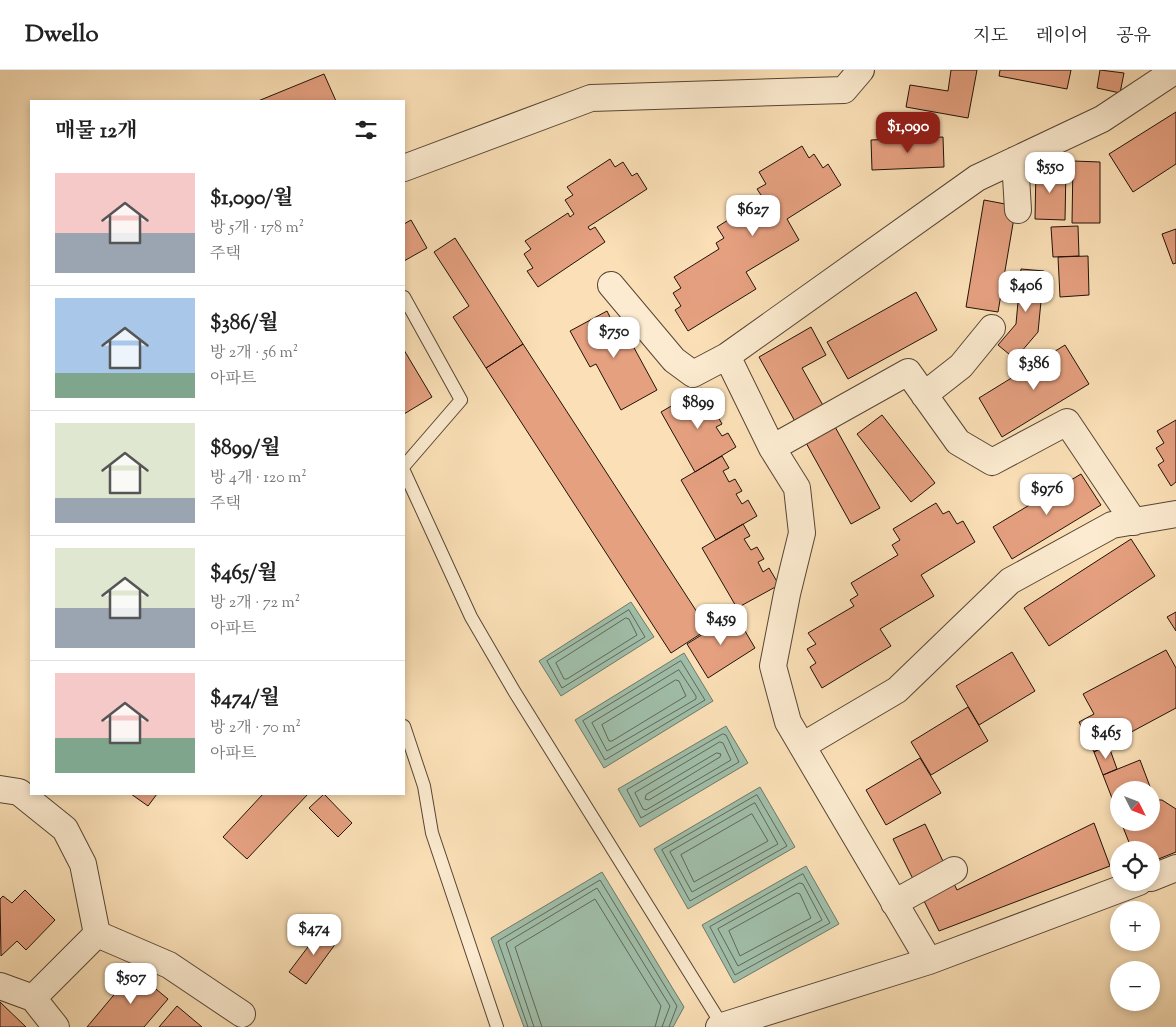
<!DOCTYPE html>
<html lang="ko">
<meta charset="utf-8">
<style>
body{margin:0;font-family:"Sorts Mill Goudy","Noto Serif KR",serif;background:#f6f6f6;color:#222;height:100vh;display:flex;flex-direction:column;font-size:19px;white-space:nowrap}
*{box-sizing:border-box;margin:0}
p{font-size:16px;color:#767676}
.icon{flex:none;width:28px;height:28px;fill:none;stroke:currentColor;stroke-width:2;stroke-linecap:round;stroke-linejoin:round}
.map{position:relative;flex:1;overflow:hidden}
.panel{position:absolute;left:30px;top:30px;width:375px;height:695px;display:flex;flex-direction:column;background:#fff;border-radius:0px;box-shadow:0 2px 8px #0003}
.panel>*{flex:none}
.needle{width:32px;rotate:132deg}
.tools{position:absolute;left:1110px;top:711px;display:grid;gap:10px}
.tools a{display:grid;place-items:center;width:50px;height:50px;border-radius:50%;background:#fff;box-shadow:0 2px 8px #0003;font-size:25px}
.price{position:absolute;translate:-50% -42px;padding:0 11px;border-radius:10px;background:#fff;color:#222;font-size:16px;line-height:32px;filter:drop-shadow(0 1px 2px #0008)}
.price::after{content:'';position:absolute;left:50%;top:30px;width:15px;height:11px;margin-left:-8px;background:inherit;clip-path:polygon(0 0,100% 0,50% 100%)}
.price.active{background:#8f2418;color:#fff}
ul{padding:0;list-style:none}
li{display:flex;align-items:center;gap:15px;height:125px;padding:0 25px}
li+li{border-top:1px solid #e0e0e0}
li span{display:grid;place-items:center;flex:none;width:140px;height:100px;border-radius:0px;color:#555}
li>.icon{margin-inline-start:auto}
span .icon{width:60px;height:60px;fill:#fffc;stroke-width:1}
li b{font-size:21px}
h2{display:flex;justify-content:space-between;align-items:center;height:60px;padding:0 25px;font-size:21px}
header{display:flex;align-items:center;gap:30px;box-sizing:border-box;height:70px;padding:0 25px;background:#fff;border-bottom:1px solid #e0e0e0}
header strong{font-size:24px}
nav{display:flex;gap:28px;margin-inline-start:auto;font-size:18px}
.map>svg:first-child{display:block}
.water{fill:#a0bea9;stroke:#6d7a69}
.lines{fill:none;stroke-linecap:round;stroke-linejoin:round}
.shore{stroke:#606859;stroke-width:1}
.building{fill:#e5a080;stroke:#201309}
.service-casing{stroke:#574634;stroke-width:14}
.minor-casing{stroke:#574634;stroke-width:28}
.service{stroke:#fcebd0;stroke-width:12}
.minor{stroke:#fcebd0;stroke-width:26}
</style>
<header>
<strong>Dwello</strong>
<nav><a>지도</a><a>레이어</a><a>공유</a></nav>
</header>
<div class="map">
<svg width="1176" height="957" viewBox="0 0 1176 957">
<rect width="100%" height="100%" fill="#fbe0b7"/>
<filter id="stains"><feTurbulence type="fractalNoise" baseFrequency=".004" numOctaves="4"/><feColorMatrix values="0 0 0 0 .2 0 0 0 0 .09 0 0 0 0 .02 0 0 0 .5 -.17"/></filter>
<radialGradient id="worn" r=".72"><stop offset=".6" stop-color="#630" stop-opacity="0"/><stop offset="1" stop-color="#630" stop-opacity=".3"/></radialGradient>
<!-- water -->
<path class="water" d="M 631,532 L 654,567 L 561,626 L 539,591 Z
M 684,583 L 713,631 L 604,698 L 575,650 Z
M 726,656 L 748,693 L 640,757 L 618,719 Z
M 760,717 L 795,777 L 688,839 L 654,779 Z
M 806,796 L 839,854 L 734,913 L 702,855 Z
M 602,802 L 684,937 L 673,957 L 524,957 L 491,868 Z"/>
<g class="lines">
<!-- shore -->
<path class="shore" d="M 629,540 L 645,567 L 562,618 L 547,591 Z
M 626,548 L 629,549 L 637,565 L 567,609 L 564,609 L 556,593 Z
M 681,591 L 705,630 L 605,690 L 583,651 Z
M 679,600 L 696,626 L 696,629 L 607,681 L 592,653 Z
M 676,610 L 679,611 L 686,626 L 612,671 L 609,671 L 602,655 Z
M 723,664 L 726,665 L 739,692 L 641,748 L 627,720 Z
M 720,672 L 723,673 L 731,690 L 646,740 L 643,739 L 635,723 Z
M 717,683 L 721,684 L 720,687 L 649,730 L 645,729 L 646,725 Z
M 757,725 L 787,776 L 690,831 L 662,780 Z
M 755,733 L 778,774 L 692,822 L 670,782 Z
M 752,744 L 768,771 L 694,812 L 681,785 Z
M 803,804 L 830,853 L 735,905 L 710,857 Z
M 800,813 L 803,814 L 822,850 L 738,896 L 718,859 Z
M 797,823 L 800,824 L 811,848 L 740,886 L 729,861 Z
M 528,957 L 498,871 L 600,810 L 677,936 L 669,957
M 534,957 L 506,873 L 597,818 L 670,936 L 662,957
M 542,957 L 515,877 L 595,829 L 661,936 L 655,957"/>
</g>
<!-- building -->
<path class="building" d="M 951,0 L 977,0 L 968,48 L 906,37 L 910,15 L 948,21 Z
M 1000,0 L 1071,0 L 1067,19 L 999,6 Z
M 1100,0 L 1124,3 L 1120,23 L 1097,18 Z
M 324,4 L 336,31 L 258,31 Z
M 1176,42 L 1176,94 L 1133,122 L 1109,84 Z
M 943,67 L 944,97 L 872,100 L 871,70 Z
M 802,76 L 809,88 L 814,84 L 823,98 L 828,94 L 841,115 L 787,149 L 799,170 L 746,202 L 756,219 L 688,261 L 675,240 L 681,236 L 673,223 L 681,218 L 674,207 L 719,179 L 716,173 L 724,168 L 717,157 L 763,128 L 757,119 L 766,114 L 759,102 Z
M 610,89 L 615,97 L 623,92 L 632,106 L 637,103 L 647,119 L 588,157 L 590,160 L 595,157 L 605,172 L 538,217 L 527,201 L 533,198 L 524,184 L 531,179 L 525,171 L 568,143 L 570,147 L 574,144 L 565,130 L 573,125 L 567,117 Z
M 1073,91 L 1100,92 L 1100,153 L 1072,153 Z
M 1036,97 L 1066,98 L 1065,150 L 1035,149 Z
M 984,130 L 1016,136 L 998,242 L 966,237 Z
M 411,150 L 427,178 L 404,191 L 404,154 Z
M 1078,156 L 1079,186 L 1053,187 L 1051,157 Z
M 1176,159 L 1176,193 L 1173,194 L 1162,164 Z
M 455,168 L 523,274 L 486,298 L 453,247 L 469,236 L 434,182 Z
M 1088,186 L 1089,225 L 1060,227 L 1058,187 Z
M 1021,199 L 1044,201 L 1038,262 L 1015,289 L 998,275 L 1016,254 Z
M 916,222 L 937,260 L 848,309 L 827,272 Z
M 607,241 L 614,255 L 620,252 L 657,320 L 621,340 L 596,294 L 590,297 L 570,261 Z
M 811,257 L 826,285 L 802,298 L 825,339 L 797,355 L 759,287 Z
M 523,274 L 708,559 L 671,583 L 486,298 Z
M 1065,275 L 1089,314 L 1002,367 L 979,328 Z
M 404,280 L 432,327 L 404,344 Z
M 702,318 L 709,330 L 703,334 L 709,345 L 715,341 L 722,354 L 716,357 L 722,366 L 728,363 L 736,377 L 695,402 L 661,342 Z
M 882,345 L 935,413 L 911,432 L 857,364 Z
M 1176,350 L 1176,412 L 1171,416 L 1158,395 L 1164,391 L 1156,378 L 1164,373 L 1157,361 Z
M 834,355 L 880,438 L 851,454 L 805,371 Z
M 722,386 L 729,398 L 723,401 L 729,412 L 735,409 L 742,421 L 736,424 L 742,434 L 748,430 L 757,446 L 716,470 L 681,410 Z
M 1081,404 L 1101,435 L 1012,489 L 993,457 Z
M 936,433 L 943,444 L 949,441 L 957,454 L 963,451 L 975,472 L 921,505 L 934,526 L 880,559 L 891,576 L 822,618 L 810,597 L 816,593 L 807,579 L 816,574 L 808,563 L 854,536 L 850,530 L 858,525 L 851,513 L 898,485 L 892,475 L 900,470 L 893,459 Z
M 743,454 L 750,466 L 744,469 L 751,480 L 757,477 L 764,489 L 758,492 L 763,502 L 769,498 L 779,515 L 737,538 L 702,478 Z
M 1131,469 L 1155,506 L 1049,576 L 1024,538 Z
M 1176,542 L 1176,561 L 1167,547 Z
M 735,544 L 755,578 L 708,608 L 687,574 Z
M 1166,580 L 1176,598 L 1176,638 L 1094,682 L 1079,652 L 1094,644 L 1083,624 Z
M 1012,582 L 1035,621 L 979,655 L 956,616 Z
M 968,637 L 988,671 L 931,705 L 911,672 Z
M 1108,674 L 1117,699 L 1103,705 L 1094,682 Z
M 920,688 L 941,723 L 886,755 L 866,720 Z
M 1140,690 L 1155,730 L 1162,730 L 1176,739 L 1176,782 L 1151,792 L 1151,780 L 1132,780 L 1121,752 L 1151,752 L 1151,720 L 1119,720 L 1119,746 L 1103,705 Z
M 131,724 L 157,724 L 148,736 Z
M 263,724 L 308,724 L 247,789 L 223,767 Z
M 324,724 L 352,753 L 338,767 L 309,738 Z
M 1094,753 L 1110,796 L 939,861 L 893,769 L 925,754 L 957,820 Z
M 25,820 L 55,850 L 26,880 L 17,871 L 1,886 L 0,829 L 3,826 L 12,833 Z
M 323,857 L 339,869 L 306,914 L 289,902 Z
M 134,901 L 168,929 L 144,957 L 87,957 Z
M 0,932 L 26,957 L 0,957 Z
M 177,936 L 202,957 L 159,957 Z"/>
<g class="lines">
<defs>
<path id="service" d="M 404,227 L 461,330 L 404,396
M 404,401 L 471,547 L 514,621 L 722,955
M 404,656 L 424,716 L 432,763 L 497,957"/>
<path id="minor" d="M 1015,90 L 1018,140
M 404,98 L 591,28 L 844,20 L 861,0
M 611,215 L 674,290 L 693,304 L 727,286 L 977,108 L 1102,49 L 1176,0
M 727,286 L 772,378 L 797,418 L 802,463 L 787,524 L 773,596 L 788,652 L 929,891
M 924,325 L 961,296 L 992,258
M 772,378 L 908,302 L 958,372 L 992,392 L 1067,352 L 1134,452
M 802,676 L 897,620 L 1010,511 L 1112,455 L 1176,444
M 0,719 L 19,722 L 65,759 L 83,794 L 97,864 L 33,928
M 1151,808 L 1176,798
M 894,833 L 954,800
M 97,864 L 169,895 L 242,944
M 0,916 L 33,928 L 56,957
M 719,957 L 929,891 L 1139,812"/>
</defs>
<!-- service casing -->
<use href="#service" class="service-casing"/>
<!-- minor casing -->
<use href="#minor" class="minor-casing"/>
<!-- service -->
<use href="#service" class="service"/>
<!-- minor -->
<use href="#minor" class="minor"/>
</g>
<rect width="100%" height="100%" filter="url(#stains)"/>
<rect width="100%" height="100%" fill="url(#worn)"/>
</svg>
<div class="tools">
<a><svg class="needle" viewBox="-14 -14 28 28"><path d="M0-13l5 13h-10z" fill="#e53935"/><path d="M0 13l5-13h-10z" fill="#767676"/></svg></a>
<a><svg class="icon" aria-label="locate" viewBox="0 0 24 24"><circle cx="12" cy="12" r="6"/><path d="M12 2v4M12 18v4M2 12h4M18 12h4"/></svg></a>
<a>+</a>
<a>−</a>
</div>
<b class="price active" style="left:908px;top:84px">$1,090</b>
<b class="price" style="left:1050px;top:124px">$550</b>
<b class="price" style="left:753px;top:167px">$627</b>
<b class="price" style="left:1026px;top:243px">$406</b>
<b class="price" style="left:614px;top:289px">$750</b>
<b class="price" style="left:1034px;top:321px">$386</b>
<b class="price" style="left:698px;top:360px">$899</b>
<b class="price" style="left:1047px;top:446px">$976</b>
<b class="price" style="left:721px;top:576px">$459</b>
<b class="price" style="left:1106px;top:690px">$465</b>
<b class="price" style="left:314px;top:886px">$474</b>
<b class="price" style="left:131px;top:935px">$507</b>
<section class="panel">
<h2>매물 12개<svg class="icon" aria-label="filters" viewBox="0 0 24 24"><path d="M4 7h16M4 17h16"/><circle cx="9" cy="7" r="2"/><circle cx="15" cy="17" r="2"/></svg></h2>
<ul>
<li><span style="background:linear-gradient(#f6c9c9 60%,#9aa5b1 0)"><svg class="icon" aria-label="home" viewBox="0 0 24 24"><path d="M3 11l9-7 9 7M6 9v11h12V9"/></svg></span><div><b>$1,090/월</b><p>방 5개 · 178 m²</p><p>주택</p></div></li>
<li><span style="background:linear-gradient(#a9c7e8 75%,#7fa58c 0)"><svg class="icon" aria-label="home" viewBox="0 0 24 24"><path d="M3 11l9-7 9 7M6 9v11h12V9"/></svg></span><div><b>$386/월</b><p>방 2개 · 56 m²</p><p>아파트</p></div></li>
<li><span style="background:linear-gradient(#dfe7d0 75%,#9aa5b1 0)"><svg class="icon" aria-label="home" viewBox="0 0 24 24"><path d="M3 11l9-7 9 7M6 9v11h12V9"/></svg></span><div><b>$899/월</b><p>방 4개 · 120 m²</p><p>주택</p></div></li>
<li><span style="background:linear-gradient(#dfe7d0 60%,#9aa5b1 0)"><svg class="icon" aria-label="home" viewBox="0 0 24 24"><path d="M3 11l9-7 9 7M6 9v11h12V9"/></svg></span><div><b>$465/월</b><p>방 2개 · 72 m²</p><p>아파트</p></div></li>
<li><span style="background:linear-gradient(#f6c9c9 65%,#7fa58c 0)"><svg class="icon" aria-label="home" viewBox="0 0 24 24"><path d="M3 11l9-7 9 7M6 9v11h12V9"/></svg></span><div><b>$474/월</b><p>방 2개 · 70 m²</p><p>아파트</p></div></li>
</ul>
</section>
</div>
